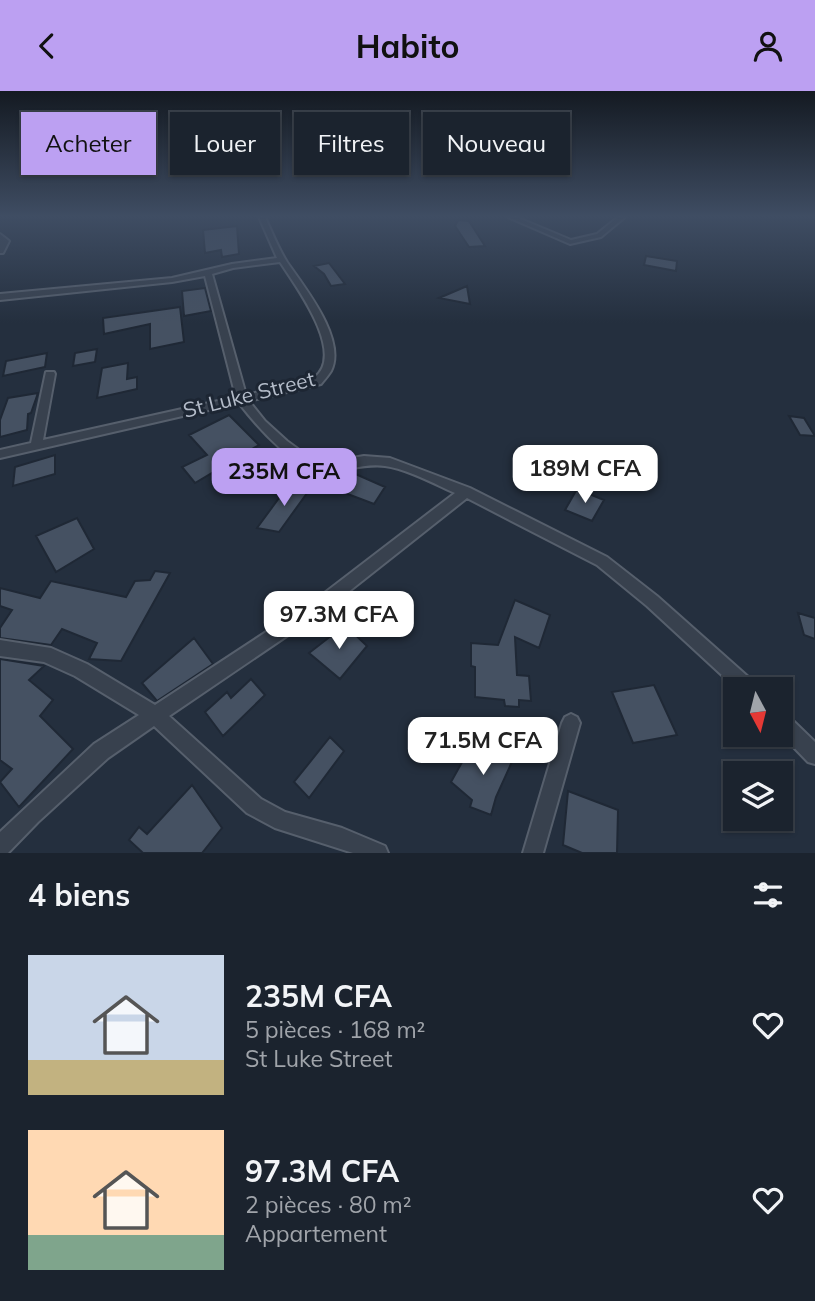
<!DOCTYPE html>
<html lang="fr">
<meta charset="utf-8">
<style>
body{margin:0;font-family:Mulish,sans-serif;background:#282f3a;color:#f1f3f6;height:100vh;display:flex;flex-direction:column;font-size:26px;white-space:nowrap}
*{box-sizing:border-box;margin:0}
p{font-size:23px;color:#a0a4aa}
.icon{flex:none;width:38px;height:38px;fill:none;stroke:currentColor;stroke-width:2;stroke-linecap:round;stroke-linejoin:round}
.map{position:relative;height:762px;overflow:hidden}
.side{display:flex;flex-direction:column;background:#1b232e;flex:1}
.side>*{flex:none}
.hud{position:absolute;left:21px;top:21px;width:774px;height:63px;display:flex;gap:14px}
.needle{width:46px;rotate:173deg}
.fabs{position:absolute;left:723px;top:586px;display:grid;gap:14px}
.fabs a{display:grid;place-items:center;width:70px;height:70px;border-radius:0px;background:#1b232e;box-shadow:0 2px 5px #0004,0 0 0 2px #39404a;font-size:35px}
.price{position:absolute;translate:-50% -60px;padding:0 16px;border-radius:14px;background:#fff;color:#222;font-size:23px;line-height:46px;filter:drop-shadow(0 2px 4px #0008)}
.price::after{content:'';position:absolute;left:50%;top:42px;width:21px;height:16px;margin-left:-10px;background:inherit;clip-path:polygon(0 0,100% 0,50% 100%)}
.price.active{background:#bca0f2;color:#111}
ul{padding:0;list-style:none}
li{display:flex;align-items:center;gap:21px;height:175px;padding:0 28px}
li span{display:grid;place-items:center;flex:none;width:196px;height:140px;border-radius:0px;color:#555}
li>.icon{margin-inline-start:auto}
span .icon{width:84px;height:84px;fill:#fffc;stroke-width:1}
li b{font-size:30px}
h2{display:flex;justify-content:space-between;align-items:center;height:84px;padding:0 28px;font-size:30px}
.pill{padding:0 24px;border-radius:0px;background:#1b232e;box-shadow:0 2px 5px #0004,0 0 0 2px #39404a;font-size:24px;line-height:63px}
.pill.active{background:#bca0f2;color:#111}
header{display:flex;justify-content:space-between;align-items:center;height:91px;padding:0 28px;background:#bca0f2;color:#111;font-size:32px;font-weight:700}
.map>svg:first-child{display:block}
.building{fill:#455162;stroke:#1f2835;stroke-width:2}
.lines{fill:none;stroke-linecap:round;stroke-linejoin:round}
.minor-casing{stroke:#565f6c;stroke-width:4}
.minor{fill:#38414e;fill-rule:evenodd}
.labels{text-anchor:middle;stroke-width:6;stroke-linejoin:round;paint-order:stroke}
.street-label{font-size:21px;fill:#b4bcc9;stroke:#1d2633}
</style>
<header><svg class="icon" aria-label="back" viewBox="0 0 24 24"><path d="M15 5l-7 7 7 7"/></svg>Habito<svg class="icon" aria-label="person" viewBox="0 0 24 24"><circle cx="12" cy="8" r="4"/><path d="M4 21q1-7 8-7t8 7"/></svg></header>
<div class="map">
<svg width="815" height="762" viewBox="0 0 815 762">
<rect width="100%" height="100%" fill="#242f3e"/>
<!-- building -->
<path class="building" d="M 458,129 L 469,130 L 485,155 L 469,156 L 455,135 Z
M 237,135 L 239,163 L 222,166 L 221,159 L 205,162 L 203,139 Z
M 646,165 L 677,170 L 676,180 L 644,174 Z
M 329,172 L 345,193 L 331,195 L 324,183 L 314,175 Z
M 467,195 L 470,213 L 439,207 Z
M 205,197 L 211,220 L 184,225 L 182,200 Z
M 180,216 L 184,251 L 150,258 L 150,233 L 104,243 L 103,227 Z
M 97,258 L 95,271 L 73,275 L 75,262 Z
M 47,262 L 45,276 L 3,285 L 6,270 Z
M 128,272 L 127,288 L 137,286 L 137,298 L 97,307 L 102,277 Z
M 38,302 L 31,322 L 28,323 L 27,339 L 0,346 L 0,329 L 8,307 Z
M 229,324 L 259,354 L 195,392 L 182,376 L 207,364 L 189,344 Z
M 789,325 L 804,327 L 815,345 L 800,344 Z
M 55,364 L 55,383 L 13,395 L 15,376 Z
M 351,381 L 385,396 L 374,413 L 337,399 Z
M 290,392 L 310,398 L 279,441 L 257,437 Z
M 577,398 L 604,409 L 592,430 L 565,419 Z
M 77,427 L 94,458 L 56,481 L 36,445 Z
M 155,480 L 170,482 L 121,570 L 89,568 L 97,552 L 62,538 L 51,554 L 0,547 L 0,537 L 12,519 L 0,515 L 0,497 L 40,507 L 51,490 L 126,506 L 135,490 L 150,489 Z
M 515,509 L 550,524 L 539,557 L 515,546 L 517,584 L 529,585 L 531,610 L 519,609 L 519,616 L 505,615 L 504,609 L 475,606 L 475,576 L 471,575 L 471,552 L 498,554 Z
M 798,522 L 815,527 L 815,548 L 804,544 Z
M 345,534 L 367,555 L 340,588 L 309,562 Z
M 194,547 L 213,573 L 157,610 L 142,592 Z
M 0,568 L 44,575 L 29,589 L 53,609 L 40,625 L 73,658 L 19,716 L 0,691 L 12,678 L 0,669 Z
M 251,588 L 265,604 L 223,645 L 205,621 L 227,601 L 231,607 Z
M 654,594 L 677,644 L 633,652 L 612,601 Z
M 330,646 L 344,660 L 309,707 L 294,691 Z
M 471,655 L 494,663 L 501,656 L 515,664 L 496,706 L 491,724 L 470,716 L 472,709 L 451,691 Z
M 192,694 L 222,737 L 202,762 L 143,762 L 129,749 L 139,736 L 147,743 Z
M 568,700 L 618,719 L 617,762 L 582,762 L 563,754 Z"/>
<g class="lines">
<defs>
<path id="minor" d="M 259,126 L 265,126 C 272,141 278,157 287,171 C 304,196 347,248 331,280 C 328,285 324,289 321,293 L 249,310 L 265,330 L 287,350 L 313,369 L 323,372 L 364,365 L 390,367 L 470,397 L 607,466 L 657,505 L 755,592 L 757,598 L 737,598 L 647,515 L 597,474 L 467,407 L 328,517 L 169,625 L 261,708 L 285,721 L 342,737 L 385,755 L 388,762 L 353,762 L 275,737 L 247,722 L 154,635 L 108,667 L 38,731 L 8,762 L 0,762 L 0,741 L 94,653 L 139,624 L 75,585 L 44,571 L 0,565 L 0,549 L 51,557 L 87,573 L 155,614 L 318,507 L 455,402 C 435,393 407,378 385,375 C 365,372 346,380 326,381 C 298,383 255,333 239,312 L 0,367 L 0,359 L 31,352 L 46,281 L 54,281 L 55,283 L 43,349 L 236,306 L 205,185 L 172,191 L 0,209 L 0,203 L 172,187 L 232,173 L 277,167 ZM 280,171 C 295,194 347,263 314,287 C 308,292 257,301 246,304 L 212,183 L 233,177 Z
M 508,126 L 516,126 L 571,149 L 597,143 L 618,126 L 625,126 L 601,146 L 570,153 Z
M 0,143 L 9,150 L 3,162 L 0,162 Z
M 780,620 L 786,623 L 815,651 L 815,673 L 808,671 L 780,642 Z
M 571,623 L 577,626 L 580,632 L 543,762 L 523,762 L 562,632 L 565,626 Z"/>
</defs>
<!-- minor casing -->
<use href="#minor" class="minor-casing"/>
<!-- minor -->
<use href="#minor" class="minor"/>
</g>
<!-- sky -->
<linearGradient id="sky" x2="0" y2="1"><stop stop-color="#141a22"/><stop offset="0.54" stop-color="#3f4d63"/><stop offset="1" stop-color="#3f4d63" stop-opacity="0"/></linearGradient>
<rect width="815" height="232" fill="url(#sky)"/>
<g class="labels">
<!-- street labels -->
<g class="street-label">
<text transform="translate(249 304) rotate(-14)" y="7">St Luke Street</text>
</g>
</g>
</svg>
<div class="fabs">
<a><svg class="needle" viewBox="-14 -14 28 28"><path d="M0-13l5 13h-10z" fill="#e53935"/><path d="M0 13l5-13h-10z" fill="#a0a4aa"/></svg></a>
<a><svg class="icon" aria-label="layers" viewBox="0 0 24 24"><path d="M12 4l9 5-9 5-9-5zM3 14l9 5 9-5"/></svg></a>
</div>
<b class="price" style="left:585px;top:414px">189M CFA</b>
<b class="price active" style="left:284px;top:417px">235M CFA</b>
<b class="price" style="left:339px;top:560px">97.3M CFA</b>
<b class="price" style="left:483px;top:686px">71.5M CFA</b>
<div class="hud">
<a class="pill active">Acheter</a>
<a class="pill">Louer</a>
<a class="pill">Filtres</a>
<a class="pill">Nouveau</a>
</div>
</div>
<section class="side">
<h2>4 biens<svg class="icon" aria-label="filters" viewBox="0 0 24 24"><path d="M4 7h16M4 17h16"/><circle cx="9" cy="7" r="2"/><circle cx="15" cy="17" r="2"/></svg></h2>
<ul>
<li><span style="background:linear-gradient(#c9d6e8 75%,#c2b280 0)"><svg class="icon" aria-label="home" viewBox="0 0 24 24"><path d="M3 11l9-7 9 7M6 9v11h12V9"/></svg></span><div><b>235M CFA</b><p>5 pièces · 168 m²</p><p>St Luke Street</p></div><svg class="icon" aria-label="heart" viewBox="0 0 24 24"><path d="M12 20l-8-8c-3-5 5-10 8-4 3-6 11-1 8 4z"/></svg></li>
<li><span style="background:linear-gradient(#ffd9b3 75%,#7fa58c 0)"><svg class="icon" aria-label="home" viewBox="0 0 24 24"><path d="M3 11l9-7 9 7M6 9v11h12V9"/></svg></span><div><b>97.3M CFA</b><p>2 pièces · 80 m²</p><p>Appartement</p></div><svg class="icon" aria-label="heart" viewBox="0 0 24 24"><path d="M12 20l-8-8c-3-5 5-10 8-4 3-6 11-1 8 4z"/></svg></li>
</ul>
</section>
